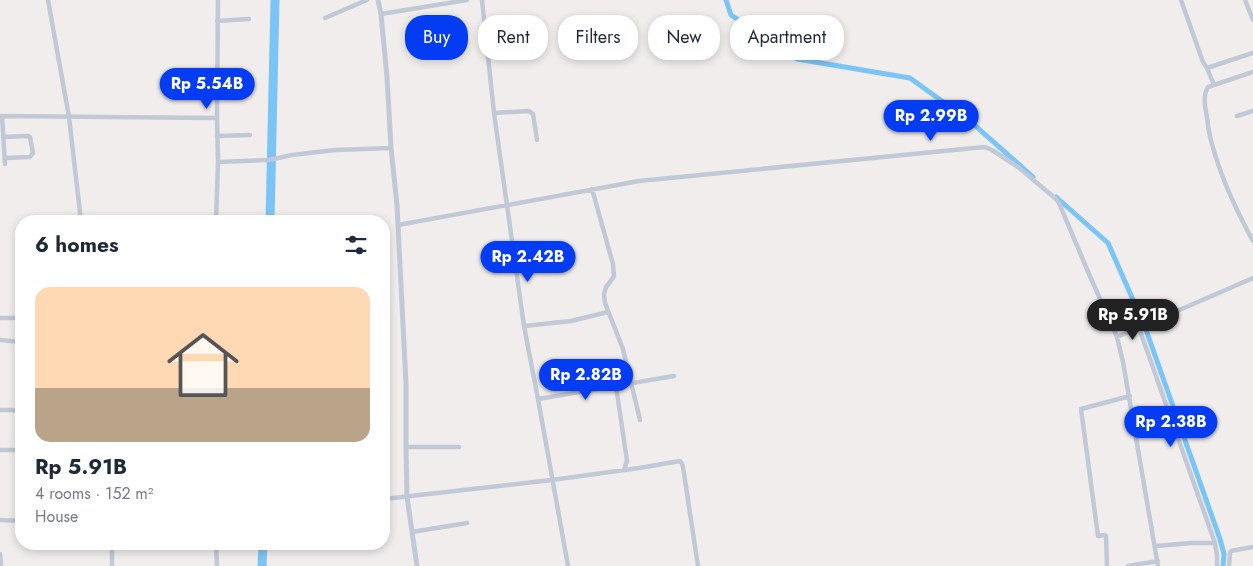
<!DOCTYPE html>
<meta charset="utf-8">
<style>
body{margin:0;font-family:Jost,sans-serif;background:#f6f6f7;color:#1f2937;height:100vh;display:flex;flex-direction:column;font-size:19px;white-space:nowrap}
*{box-sizing:border-box;margin:0}
p{font-size:16px;color:#747a83}
.icon{flex:none;width:28px;height:28px;fill:none;stroke:currentColor;stroke-width:2;stroke-linecap:round;stroke-linejoin:round}
.map{position:relative;flex:1;overflow:hidden}
.panel{position:absolute;left:15px;top:215px;width:375px;height:335px;display:flex;flex-direction:column;background:#fff;border-radius:20px;box-shadow:0 2px 8px #0003}
.panel>*{flex:none}
.hud{position:absolute;left:405px;top:15px;width:475px;height:45px;display:flex;gap:10px}
.price{position:absolute;translate:-50% -42px;padding:0 11px;border-radius:18px;background:#033cf2;color:#fff;font-size:16px;line-height:32px;filter:drop-shadow(0 1px 2px #0008)}
.price::after{content:'';position:absolute;left:50%;top:30px;width:15px;height:11px;margin-left:-8px;background:inherit;clip-path:polygon(0 0,100% 0,50% 100%)}
.price.current{background:#222;color:#fff}
ul{padding:0;list-style:none}
li{display:grid;align-content:center;gap:10px;height:265px;padding:0 20px}
li span{display:grid;place-items:center;height:155px;border-radius:15px;color:#555}
li>.icon{margin-inline-start:auto}
span .icon{width:90px;height:90px;fill:#fffc;stroke-width:1}
li b{font-size:21px}
h2{display:flex;justify-content:space-between;align-items:center;height:60px;padding:0 20px;font-size:21px}
.chip{padding:0 18px;border-radius:20px;background:#fff;box-shadow:0 2px 8px #0003;font-size:18px;line-height:45px}
.chip.current{background:#033cf2;color:#fff}
.map>svg:first-child{display:block}
.lines{fill:none;stroke-linecap:round;stroke-linejoin:round}
.canal{stroke:#7bc4f6;stroke-width:5}
.river{stroke:#7bc4f6;stroke-width:9}
.minor{stroke:#c1c8d6;stroke-width:4.5}
.tertiary{stroke:#c1c8d6;stroke-width:5}
</style>
<div class="map">
<svg width="1253" height="566" viewBox="0 0 1253 566">
<rect width="100%" height="100%" fill="#f0edec"/>
<g class="lines">
<!-- canal -->
<path class="canal" d="M 726,0 L 731,15 L 797,59 L 910,78 L 971,122 L 1033,177
M 1056,197 L 1108,243 L 1145,327 L 1220,539 L 1224,554 L 1223,566"/>
<!-- river -->
<path class="river" d="M 270,221 L 275,0
M 262,566 L 263,544"/>
<!-- minor -->
<path class="minor" d="M 48,0 L 69,117 L 81,221
M 482,0 L 494,113 L 524,326 L 538,399 L 568,566
M 1181,0 L 1203,62 L 1207,68 L 1253,53
M 1245,0 L 1253,20
M 381,14 L 467,0
M 325,18 L 367,0
M 217,21 L 249,19
M 1207,68 L 1214,85
M 1253,72 L 1208,87 C 1203,94 1205,108 1207,117 C 1208,126 1209,135 1212,144 C 1221,178 1236,210 1253,241
M 494,113 L 529,111 L 533,114 L 537,140
M 0,116 L 217,118
M 2,116 L 5,164
M 1237,116 L 1253,111
M 217,136 L 250,135
M 3,137 L 28,136 L 30,137 L 33,153 L 30,157 L 5,158
M 218,162 L 269,160 L 292,155 L 335,150 L 391,148
M 592,189 L 613,264 L 614,276 L 610,282 L 606,287 L 604,294 L 605,303 L 623,349 L 640,420
M 216,221 L 218,162 L 217,118 L 218,0
M 398,225 L 639,181 L 974,148 L 985,147 L 992,150 L 1018,167 L 1056,199 L 1059,203 L 1089,274 L 1117,337 L 1123,362 L 1158,566
M 0,318 L 21,318
M 524,326 L 571,321 L 608,312
M 1139,328 L 1215,543 L 1217,555 L 1217,566
M 1117,337 L 1253,278
M 0,340 L 21,342
M 616,386 L 627,461 L 624,470
M 538,399 L 674,376
M 0,410 L 13,410 L 21,412
M 406,447 L 459,447
M 0,450 L 21,450
M 384,499 L 552,480 L 639,468 L 680,461 L 682,464 L 683,467 L 698,566
M 0,520 L 21,521
M 412,532 L 467,523
M 216,544 L 217,566
M 1156,546 L 1191,543 L 1215,543
M 0,554 L 1,566
M 112,566 L 112,544
M 1107,566 L 1106,536 L 1105,535 L 1098,536 L 1081,409 L 1130,396
M 1128,566 L 1158,561
M 1229,566 L 1230,553 L 1231,551 L 1253,547"/>
<!-- tertiary -->
<path class="tertiary" d="M 378,0 L 381,14 L 387,77 L 391,148 L 397,205 L 406,384 L 406,447 L 407,497 L 417,566"/>
</g>
</svg>
<b class="price" style="left:207px;top:110px">Rp 5.54B</b>
<b class="price" style="left:931px;top:142px">Rp 2.99B</b>
<b class="price" style="left:528px;top:283px">Rp 2.42B</b>
<b class="price current" style="left:1133px;top:341px">Rp 5.91B</b>
<b class="price" style="left:586px;top:401px">Rp 2.82B</b>
<b class="price" style="left:1171px;top:448px">Rp 2.38B</b>
<div class="hud">
<a class="chip current">Buy</a>
<a class="chip">Rent</a>
<a class="chip">Filters</a>
<a class="chip">New</a>
<a class="chip">Apartment</a>
</div>
<section class="panel">
<h2>6 homes<svg class="icon" aria-label="filters" viewBox="0 0 24 24"><path d="M4 7h16M4 17h16"/><circle cx="9" cy="7" r="2"/><circle cx="15" cy="17" r="2"/></svg></h2>
<ul>
<li><span style="background:linear-gradient(#ffd9b3 65%,#b9a48a 0)"><svg class="icon" aria-label="home" viewBox="0 0 24 24"><path d="M3 11l9-7 9 7M6 9v11h12V9"/></svg></span><div><b>Rp 5.91B</b><p>4 rooms · 152 m²</p><p>House</p></div></li>
</ul>
</section>
</div>
